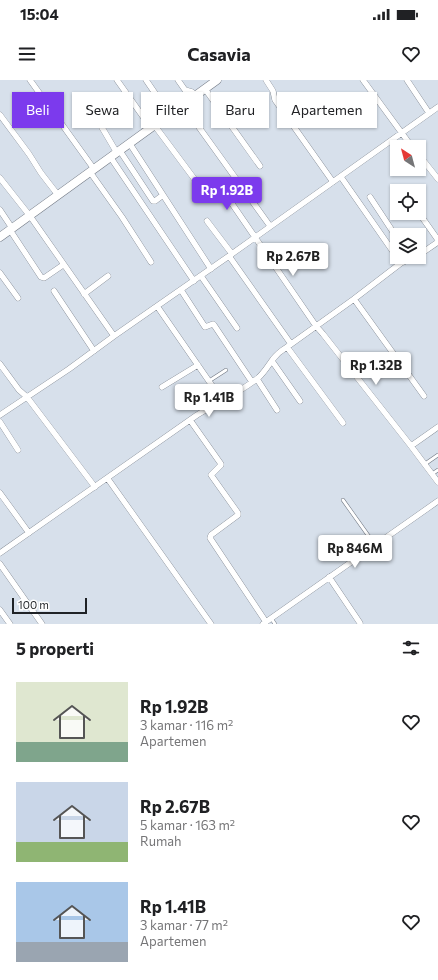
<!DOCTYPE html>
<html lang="id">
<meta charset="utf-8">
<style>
body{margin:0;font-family:Commissioner,sans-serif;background:#f6f6f6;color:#202124;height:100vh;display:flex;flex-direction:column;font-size:15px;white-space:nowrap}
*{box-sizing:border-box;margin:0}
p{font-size:13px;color:#757577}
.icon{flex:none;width:22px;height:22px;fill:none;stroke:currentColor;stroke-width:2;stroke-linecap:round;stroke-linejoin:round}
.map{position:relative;height:544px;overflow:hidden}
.side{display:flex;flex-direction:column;background:#fff;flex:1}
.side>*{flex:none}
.guide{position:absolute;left:12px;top:12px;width:414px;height:36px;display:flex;gap:8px}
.needle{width:26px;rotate:324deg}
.fabs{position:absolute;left:390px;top:60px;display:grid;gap:8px}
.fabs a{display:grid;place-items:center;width:36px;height:36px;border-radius:0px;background:#fff;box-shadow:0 1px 3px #0004;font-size:20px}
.scale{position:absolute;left:12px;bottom:10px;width:75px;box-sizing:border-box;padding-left:4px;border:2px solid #1f2226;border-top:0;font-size:11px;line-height:14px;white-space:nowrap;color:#1f2226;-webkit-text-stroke:3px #fff;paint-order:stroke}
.price{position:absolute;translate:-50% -34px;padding:0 9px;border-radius:4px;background:#fff;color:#222;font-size:13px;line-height:26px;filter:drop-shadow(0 1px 2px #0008)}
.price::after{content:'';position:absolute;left:50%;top:24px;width:12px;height:9px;margin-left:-6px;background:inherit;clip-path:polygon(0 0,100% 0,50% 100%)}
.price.current{background:#7c3aed;color:#fff}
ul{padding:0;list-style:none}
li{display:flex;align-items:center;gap:12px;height:100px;padding:0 16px}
li span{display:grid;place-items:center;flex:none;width:112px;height:80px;border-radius:0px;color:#555}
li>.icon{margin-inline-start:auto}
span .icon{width:48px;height:48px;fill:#fffc;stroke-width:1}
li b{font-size:17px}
h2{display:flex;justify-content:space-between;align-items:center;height:48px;padding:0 16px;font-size:17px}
.pill{padding:0 14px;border-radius:0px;background:#fff;box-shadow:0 1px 3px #0004;font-size:14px;line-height:36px}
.pill.current{background:#7c3aed;color:#fff}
.status{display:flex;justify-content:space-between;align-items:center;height:28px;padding:0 20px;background:#fff;direction:ltr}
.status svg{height:11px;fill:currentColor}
header{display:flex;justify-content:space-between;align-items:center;height:52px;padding:0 16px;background:#fff;font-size:18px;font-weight:700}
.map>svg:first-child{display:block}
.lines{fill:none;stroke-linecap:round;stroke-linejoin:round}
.lane-casing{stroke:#717883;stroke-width:4}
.street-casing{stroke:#717883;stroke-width:6}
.secondary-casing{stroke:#717883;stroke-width:9}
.lane{stroke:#fff;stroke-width:3}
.street{stroke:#fff;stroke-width:5.5}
.secondary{stroke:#fff;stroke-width:8}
</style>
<div class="status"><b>15:04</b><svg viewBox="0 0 49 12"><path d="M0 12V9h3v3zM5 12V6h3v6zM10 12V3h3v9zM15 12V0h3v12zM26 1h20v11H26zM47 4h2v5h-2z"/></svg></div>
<header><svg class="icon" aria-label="menu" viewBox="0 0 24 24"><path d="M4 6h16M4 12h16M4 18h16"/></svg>Casavia<svg class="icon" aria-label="heart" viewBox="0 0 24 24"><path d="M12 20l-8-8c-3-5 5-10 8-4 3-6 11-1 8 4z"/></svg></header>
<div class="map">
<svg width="438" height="544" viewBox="0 0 438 544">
<rect width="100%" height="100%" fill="#d7e0eb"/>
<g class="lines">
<defs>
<path id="lane" d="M 209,301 L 226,290
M 425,384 L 438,375
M 432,394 L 438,390
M 343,420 L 375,465
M 271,538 L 275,544"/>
<path id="street" d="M 30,0 L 94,89
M 117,0 L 151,48
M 146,0 L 170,35
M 178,0 L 185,10 L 192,12 L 195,16
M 266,0 L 273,11 L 275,20 L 333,102
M 363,0 L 412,67
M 407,0 L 429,33
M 205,9 L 260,86
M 87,22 L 117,73
M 183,25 L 270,146
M 0,35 L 29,74 L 41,93 L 58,115
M 155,46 L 210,120 L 213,120 L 224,114 L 226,115 L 316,246 L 323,254 L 411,366 L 438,347
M 130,64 L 211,189
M 120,71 L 153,121 L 155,121 L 163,115
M 419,75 L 438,99
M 111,78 L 194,201
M 90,92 L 122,137 L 151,182
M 341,97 L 401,183
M 0,98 L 30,136 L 114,256
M 370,117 L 397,158
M 0,130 L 12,148
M 419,133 L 438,160
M 207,141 L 232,174
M 10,150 L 41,197 L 44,198 L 63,185
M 419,175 L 438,162
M 229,176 L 291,264
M 0,193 L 18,218
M 201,196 L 237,248
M 181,210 L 205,247 L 213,244 L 214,245 L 252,302
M 54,211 L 94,271
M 84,214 L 108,196
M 354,219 L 424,316
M 157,226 L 222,320
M 287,267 L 343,343
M 272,281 L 300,321
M 0,284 L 19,310 L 27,317 L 95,407
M 257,299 L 277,330
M 162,307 L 198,285
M 0,335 L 69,289 L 114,256 L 229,176 L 438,27
M 190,340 L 221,384 L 221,385 L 211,395 L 238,433 L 238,435 L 211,455 L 210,458 L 266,542
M 0,342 L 18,370
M 411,366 L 438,402
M 108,399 L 211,544
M 0,413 L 29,453
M 0,473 L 197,335 C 217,323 239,313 258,298 C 264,293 268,286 273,279 C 277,274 282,270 287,267 L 354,219 L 401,183 L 415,177
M 0,484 L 42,544
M 329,497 L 360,543
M 0,530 L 10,544
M 263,544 L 438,421"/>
<path id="secondary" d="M 0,157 L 217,0"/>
</defs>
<!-- lane casing -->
<use href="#lane" class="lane-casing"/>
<!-- street casing -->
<use href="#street" class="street-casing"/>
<!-- secondary casing -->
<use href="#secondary" class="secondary-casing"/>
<!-- lane -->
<use href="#lane" class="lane"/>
<!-- street -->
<use href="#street" class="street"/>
<!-- secondary -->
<use href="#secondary" class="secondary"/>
</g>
</svg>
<div class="fabs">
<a><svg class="needle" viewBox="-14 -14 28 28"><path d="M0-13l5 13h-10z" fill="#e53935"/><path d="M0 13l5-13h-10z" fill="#757577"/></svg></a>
<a><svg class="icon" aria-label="locate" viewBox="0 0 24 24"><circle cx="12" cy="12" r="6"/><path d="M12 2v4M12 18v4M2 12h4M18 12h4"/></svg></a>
<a><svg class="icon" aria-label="layers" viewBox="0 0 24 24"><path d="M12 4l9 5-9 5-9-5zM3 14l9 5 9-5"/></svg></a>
</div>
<div class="scale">100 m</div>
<b class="price current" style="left:227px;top:131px">Rp 1.92B</b>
<b class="price" style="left:293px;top:197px">Rp 2.67B</b>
<b class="price" style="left:376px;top:306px">Rp 1.32B</b>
<b class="price" style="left:209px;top:338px">Rp 1.41B</b>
<b class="price" style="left:355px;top:489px">Rp 846M</b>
<div class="guide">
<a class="pill current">Beli</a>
<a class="pill">Sewa</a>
<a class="pill">Filter</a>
<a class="pill">Baru</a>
<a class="pill">Apartemen</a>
</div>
</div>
<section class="side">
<h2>5 properti<svg class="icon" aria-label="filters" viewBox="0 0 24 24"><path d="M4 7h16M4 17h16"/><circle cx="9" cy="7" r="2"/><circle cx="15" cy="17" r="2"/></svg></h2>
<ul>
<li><span style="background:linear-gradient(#dfe7d0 75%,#7fa58c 0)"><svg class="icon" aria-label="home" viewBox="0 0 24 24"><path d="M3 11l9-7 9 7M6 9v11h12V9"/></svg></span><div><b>Rp 1.92B</b><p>3 kamar · 116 m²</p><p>Apartemen</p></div><svg class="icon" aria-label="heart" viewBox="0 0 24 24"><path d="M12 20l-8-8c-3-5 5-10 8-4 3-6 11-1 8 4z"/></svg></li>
<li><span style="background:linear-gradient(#c9d6e8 75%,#8fb573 0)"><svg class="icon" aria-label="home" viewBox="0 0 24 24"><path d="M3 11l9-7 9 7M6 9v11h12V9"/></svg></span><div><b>Rp 2.67B</b><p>5 kamar · 163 m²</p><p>Rumah</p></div><svg class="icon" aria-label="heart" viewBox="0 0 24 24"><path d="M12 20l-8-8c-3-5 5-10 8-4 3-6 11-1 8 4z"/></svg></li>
<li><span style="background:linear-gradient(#a9c7e8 75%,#9aa5b1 0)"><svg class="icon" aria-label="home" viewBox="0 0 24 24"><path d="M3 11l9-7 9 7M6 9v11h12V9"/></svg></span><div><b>Rp 1.41B</b><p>3 kamar · 77 m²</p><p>Apartemen</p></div><svg class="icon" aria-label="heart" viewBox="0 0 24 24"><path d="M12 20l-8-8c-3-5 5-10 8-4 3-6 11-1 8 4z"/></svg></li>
</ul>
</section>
